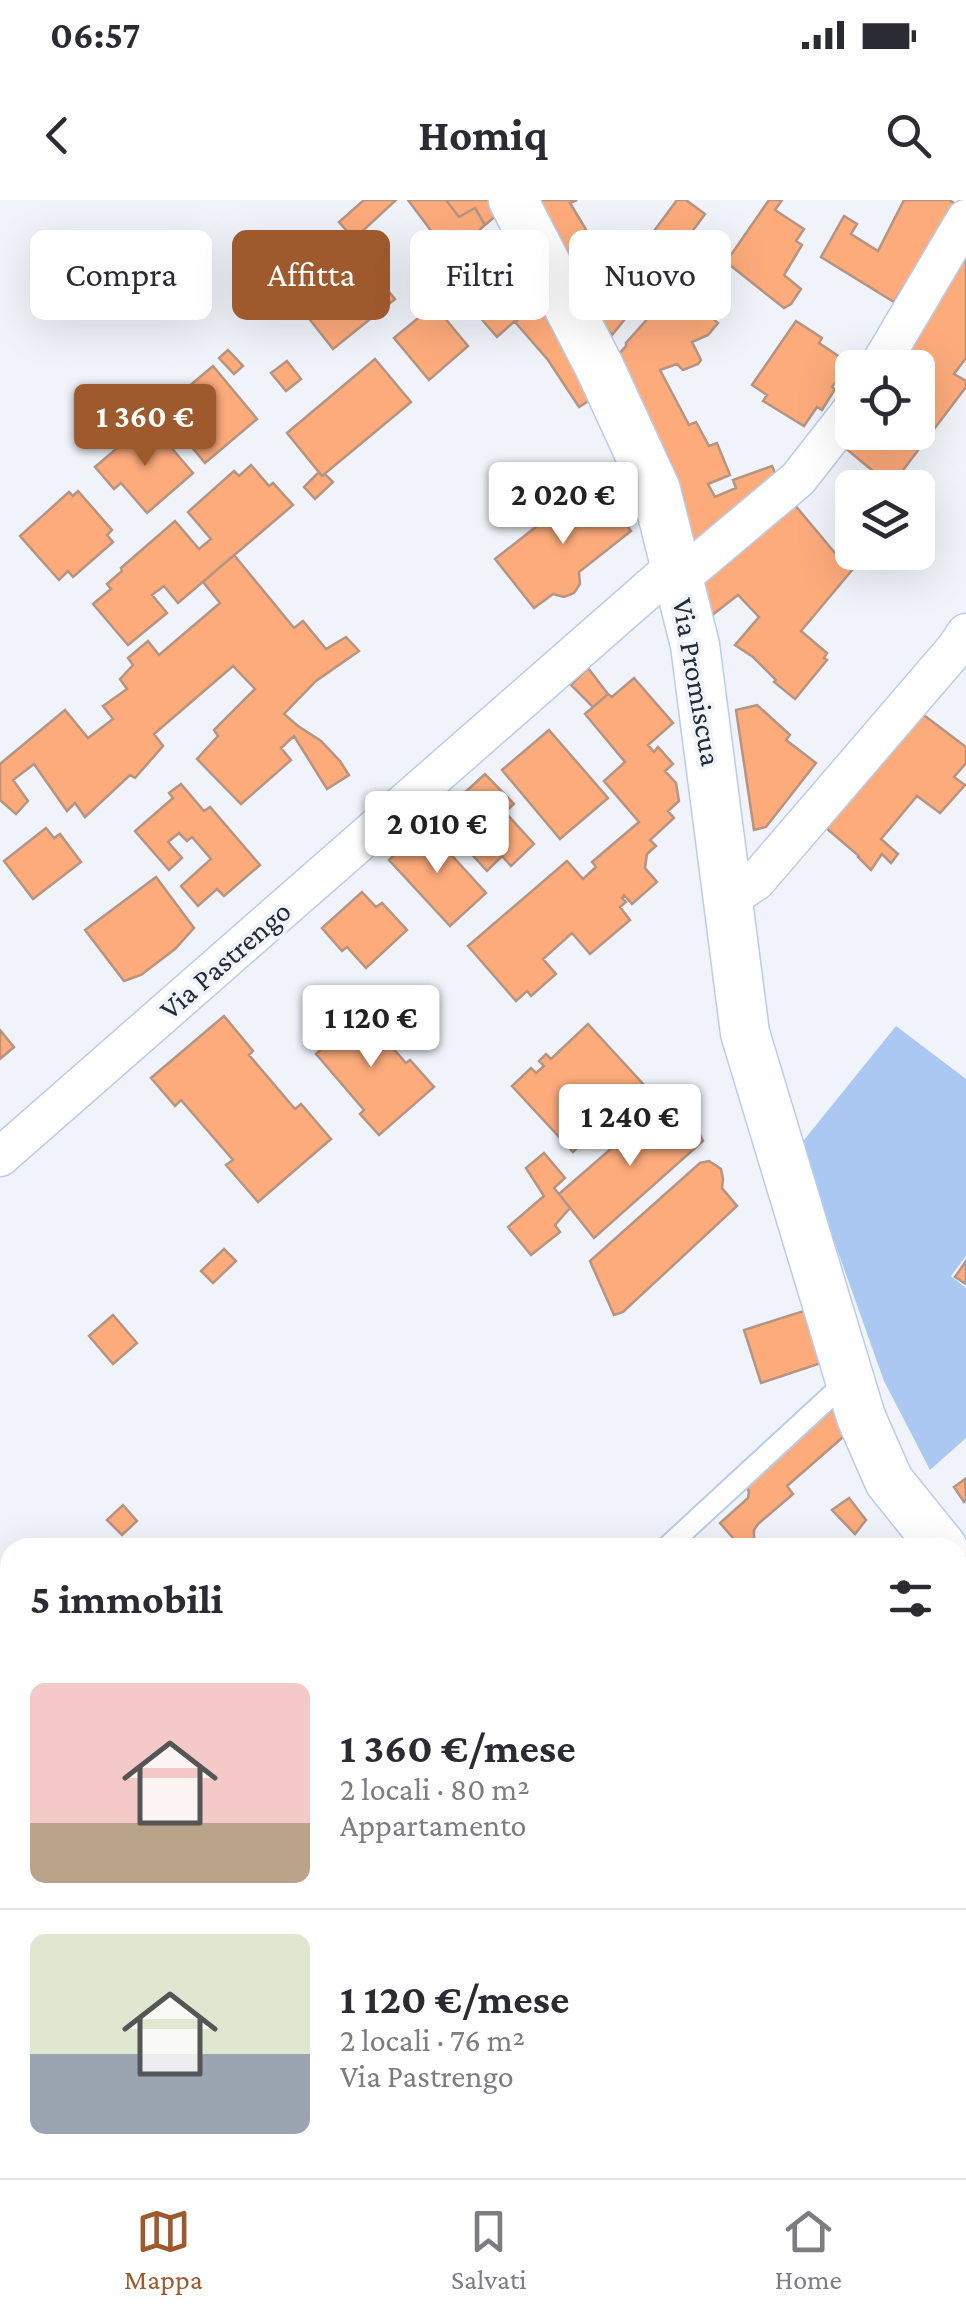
<!DOCTYPE html>
<html lang="it">
<meta charset="utf-8">
<style>
body{margin:0;font-family:"Crimson Pro",serif;background:#f2f2f3;color:#2b2b33;height:100vh;display:flex;flex-direction:column;font-size:38px;white-space:nowrap}
*{box-sizing:border-box;margin:0}
p{font-size:32px;color:#7c7c81}
.icon{flex:none;width:55px;height:55px;fill:none;stroke:currentColor;stroke-width:2;stroke-linecap:round;stroke-linejoin:round}
.map{position:relative;flex:1;overflow:hidden}
.side{position:absolute;left:0px;top:1338px;width:968px;height:642px;display:flex;flex-direction:column;background:#fff;border-radius:30px 30px 0 0;box-shadow:0 10px 40px #0002}
.side>*{flex:none}
.hud{position:absolute;left:30px;top:30px;width:908px;height:90px;display:flex;gap:20px}
.tools{position:absolute;left:835px;top:150px;display:grid;gap:20px}
.tools a{display:grid;place-items:center;width:100px;height:100px;border-radius:15px;background:#fff;box-shadow:0 10px 40px #0002;font-size:50px}
.price{position:absolute;translate:-50% -85px;padding:0 22px;border-radius:10px;background:#fff;color:#222;font-size:32px;line-height:65px;filter:drop-shadow(0 2px 5px #0008)}
.price::after{content:'';position:absolute;left:50%;top:60px;width:30px;height:22px;margin-left:-15px;background:inherit;clip-path:polygon(0 0,100% 0,50% 100%)}
.price.active{background:#9e592d;color:#fff}
ul{padding:0;list-style:none}
li{display:flex;align-items:center;gap:30px;height:250px;padding:0 30px}
li+li{border-top:2px solid #e1e1e2}
li span{display:grid;place-items:center;flex:none;width:280px;height:200px;border-radius:15px;color:#555}
li>.icon{margin-inline-start:auto}
span .icon{width:120px;height:120px;fill:#fffc;stroke-width:1}
li b{font-size:42px}
h2{display:flex;justify-content:space-between;align-items:center;height:120px;padding:0 30px;font-size:42px}
.chip{padding:0 35px;border-radius:15px;background:#fff;box-shadow:0 10px 40px #0002;font-size:35px;line-height:90px}
.chip.active{background:#9e592d;color:#fff}
.status{display:flex;justify-content:space-between;align-items:center;height:70px;padding:0 50px;background:#fff;direction:ltr}
.status svg{height:28px;fill:currentColor}
header{display:flex;justify-content:space-between;align-items:center;height:130px;padding:0 30px;background:#fff;font-size:45px;font-weight:700}
.menu{display:flex;justify-content:space-around;align-items:center;height:140px;border-top:2px solid #e1e1e2;background:#fff;font-size:28px;color:#7c7c81}
.menu a{display:grid;justify-items:center;gap:5px}
.menu .active{color:#9e592d}
.map>svg:first-child{display:block}
.green{fill:#aac8f2}
.building{fill:#fdab7b;stroke:#b59481;stroke-width:2.5}
.lines{fill:none;stroke-linecap:round;stroke-linejoin:round}
.service-casing{stroke:#b8cdeb;stroke-width:24}
.minor-casing{stroke:#b8cdeb;stroke-width:41}
.tertiary-casing{stroke:#b8cdeb;stroke-width:51}
.service{stroke:#fff;stroke-width:20}
.minor{stroke:#fff;stroke-width:38}
.tertiary{stroke:#fff;stroke-width:48}
.labels{text-anchor:middle;stroke-width:8;stroke-linejoin:round;paint-order:stroke}
.street-label{font-size:30px;fill:#232b37;stroke:#f0f4fa}
</style>
<div class="status"><b>06:57</b><svg viewBox="0 0 49 12"><path d="M0 12V9h3v3zM5 12V6h3v6zM10 12V3h3v9zM15 12V0h3v12zM26 1h20v11H26zM47 4h2v5h-2z"/></svg></div>
<header><svg class="icon" aria-label="back" viewBox="0 0 24 24"><path d="M15 5l-7 7 7 7"/></svg>Homiq<svg class="icon" aria-label="search" viewBox="0 0 24 24"><circle cx="10" cy="10" r="6"/><path d="M15 15l6 6"/></svg></header>
<div class="map">
<svg width="966" height="1978" viewBox="0 0 966 1978">
<rect width="100%" height="100%" fill="#f0f4fa"/>
<!-- green -->
<path class="green" d="M 896,826 L 966,879 L 966,1056 L 951,1076 L 966,1088 L 966,1238 L 930,1270 L 884,1181 L 800,945 Z"/>
<!-- building -->
<path class="building" d="M 364,0 L 396,0 L 354,39 L 339,22 Z
M 408,0 L 446,0 L 459,17 L 475,8 L 485,25 L 450,56 Z
M 446,0 L 502,0 L 506,7 L 485,25 L 475,8 L 459,17 Z
M 538,0 L 577,0 L 570,3 L 600,53 L 613,45 L 631,62 L 677,0 L 686,0 L 705,14 L 659,77 L 612,135 L 594,113 L 577,69 Z
M 769,0 L 782,0 L 775,10 L 804,29 L 796,41 L 802,45 L 784,75 L 801,89 L 791,104 L 784,108 L 726,62 Z
M 904,0 L 949,0 L 964,9 L 927,51 L 894,102 L 821,57 L 844,16 L 857,24 L 851,34 L 878,51 Z
M 509,37 L 539,89 L 511,113 L 517,119 L 497,137 L 452,85 Z
M 966,38 L 966,158 L 954,174 L 966,181 L 966,187 L 891,286 L 838,242 L 852,232 L 918,232 L 918,168 L 887,168 Z
M 357,53 L 395,99 L 333,149 L 296,102 Z
M 689,72 L 708,89 L 697,104 L 718,123 L 708,135 L 692,142 L 701,160 L 698,164 L 683,170 L 677,164 L 660,170 L 689,225 L 696,222 L 709,246 L 717,243 L 730,275 L 708,284 L 715,297 L 736,288 L 733,280 L 772,266 L 778,280 L 695,352 L 680,303 L 684,300 L 671,264 L 618,155 L 626,146 L 626,143 Z
M 550,93 L 601,193 L 579,207 L 548,160 L 515,122 Z
M 434,105 L 468,146 L 429,180 L 394,138 Z
M 796,121 L 822,138 L 819,143 L 849,163 L 832,187 L 835,189 L 822,210 L 817,207 L 804,226 L 763,201 L 767,195 L 752,185 Z
M 228,150 L 243,166 L 234,174 L 219,158 Z
M 375,159 L 411,202 L 322,276 L 287,233 Z
M 287,161 L 301,179 L 286,191 L 271,173 Z
M 213,166 L 257,219 L 205,263 L 161,210 Z
M 142,227 L 155,242 L 162,237 L 193,273 L 147,313 L 121,283 L 114,289 L 95,267 Z
M 251,265 L 269,286 L 273,283 L 293,305 L 178,403 L 164,386 L 152,395 L 167,413 L 128,445 L 93,404 L 111,389 L 107,384 L 122,371 L 121,368 L 175,321 L 199,349 L 211,339 L 188,312 L 234,271 L 239,276 Z
M 319,272 L 322,276 L 325,274 L 333,282 L 315,299 L 304,287 Z
M 593,282 L 631,331 L 579,372 L 580,384 L 574,393 L 564,397 L 553,394 L 534,408 L 495,359 Z
M 78,291 L 112,330 L 107,335 L 113,342 L 73,377 L 68,371 L 59,380 L 20,336 L 69,292 L 73,296 Z
M 794,304 L 835,353 L 853,369 L 801,431 L 827,453 L 824,458 L 827,460 L 795,499 L 774,482 L 776,480 L 753,457 L 735,445 L 759,417 L 738,395 L 707,419 L 696,376 Z
M 234,355 L 294,428 L 303,421 L 326,449 L 346,437 L 359,451 L 316,481 L 284,514 L 298,526 L 321,541 L 340,561 L 349,575 L 327,589 L 294,536 L 281,548 L 291,560 L 241,604 L 197,559 L 218,536 L 214,530 L 255,489 L 233,466 L 154,534 L 163,546 L 135,578 L 130,575 L 85,617 L 75,603 L 67,611 L 34,564 L 13,580 L 28,601 L 16,614 L 0,600 L 0,564 L 65,510 L 88,538 L 113,519 L 103,506 L 127,489 L 120,479 L 133,465 L 128,458 L 148,441 L 159,455 L 220,403 L 203,382 Z
M 588,468 L 608,494 L 593,507 L 571,485 Z
M 634,478 L 673,523 L 648,545 L 654,552 L 658,547 L 673,564 L 665,571 L 676,583 L 679,601 L 668,611 L 674,618 L 650,640 L 656,646 L 647,654 L 645,668 L 657,682 L 632,704 L 624,695 L 622,698 L 626,702 L 620,707 L 630,720 L 590,754 L 572,733 L 543,759 L 556,774 L 531,796 L 527,791 L 516,801 L 468,746 L 567,661 L 583,679 L 596,667 L 592,662 L 639,622 L 604,581 L 625,562 L 585,514 L 608,494 L 612,497 Z
M 757,505 L 790,535 L 786,540 L 816,563 L 766,627 L 754,630 L 736,510 Z
M 921,513 L 966,547 L 966,563 L 954,577 L 965,585 L 940,613 L 917,596 L 881,639 L 898,654 L 891,663 L 882,654 L 871,670 L 858,657 L 859,656 L 825,627 Z
M 549,530 L 608,598 L 560,639 L 502,570 Z
M 485,574 L 514,604 L 505,612 L 534,644 L 511,666 L 502,656 L 487,671 L 438,617 Z
M 181,584 L 204,611 L 210,607 L 260,665 L 224,696 L 217,689 L 198,706 L 181,686 L 211,659 L 192,637 L 187,641 L 179,633 L 168,642 L 182,658 L 169,670 L 135,631 L 173,598 L 169,593 Z
M 425,626 L 486,693 L 450,726 L 389,660 Z
M 46,628 L 54,638 L 60,634 L 81,662 L 33,699 L 4,661 Z
M 156,677 L 194,728 L 175,749 L 141,775 L 124,781 L 85,730 Z
M 362,692 L 376,707 L 382,703 L 407,730 L 366,768 L 347,747 L 342,751 L 322,728 Z
M 355,805 L 406,863 L 410,860 L 434,887 L 379,935 L 360,914 L 364,910 L 316,854 L 323,848 L 316,839 Z
M 224,816 L 253,851 L 249,855 L 295,909 L 301,904 L 331,939 L 258,1002 L 226,965 L 233,960 L 181,900 L 175,906 L 151,878 Z
M 588,824 L 644,885 L 573,952 L 512,886 L 531,868 L 536,873 L 544,866 L 539,861 L 546,854 L 551,859 Z
M 0,830 L 14,847 L 0,859 Z
M 659,903 L 674,921 L 689,924 L 699,933 L 703,941 L 594,1038 L 559,994 L 628,934 L 635,921 L 643,918 Z
M 544,953 L 565,978 L 554,988 L 570,1008 L 555,1025 L 560,1032 L 531,1055 L 508,1027 L 544,996 L 526,968 Z
M 709,961 L 721,969 L 723,979 L 722,988 L 737,1006 L 623,1112 L 614,1115 L 590,1061 L 700,963 Z
M 224,1049 L 236,1061 L 213,1083 L 201,1071 Z
M 966,1061 L 966,1084 L 955,1077 Z
M 810,1109 L 827,1161 L 761,1183 L 744,1130 Z
M 113,1115 L 137,1143 L 113,1164 L 89,1136 Z
M 833,1209 L 851,1230 L 787,1286 L 793,1294 L 758,1324 L 754,1330 L 754,1340 L 752,1344 L 746,1347 L 740,1346 L 720,1323 L 748,1298 L 749,1292 L 746,1285 Z
M 965,1279 L 966,1300 L 964,1302 L 954,1287 Z
M 849,1298 L 866,1320 L 855,1334 L 832,1310 Z
M 123,1305 L 137,1321 L 122,1335 L 107,1320 Z
M 0,1519 L 10,1526 L 10,1594 L 4,1603 L 0,1601 Z
M 966,1683 L 966,1777 L 958,1784 L 958,1690 Z
M 10,1738 L 10,1759 L 0,1753 Z
M 966,1806 L 966,1885 L 958,1891 L 958,1813 Z
M 0,1825 L 10,1832 L 10,1844 L 0,1859 Z
M 385,1970 L 515,1970 L 520,1973 L 516,1978 L 469,1978 L 457,1971 L 453,1978 L 380,1978 Z
M 594,1970 L 700,1970 L 694,1978 L 598,1978 L 591,1972 Z
M 754,1970 L 793,1970 L 801,1976 L 799,1978 L 745,1978 Z
M 817,1970 L 874,1970 L 867,1978 L 826,1978 Z"/>
<g class="lines">
<defs>
<path id="service" d="M 666,1348 L 847,1181"/>
<path id="minor" d="M 878,168 L 966,19
M 679,379 L 798,279 L 852,210
M 728,700 L 756,681 L 956,448 L 966,433
M 0,957 L 675,366
M 958,1800 L 966,1793
M 727,1978 L 737,1970"/>
<path id="tertiary" d="M 513,0 L 599,166 L 656,290 L 695,445 L 745,833 L 861,1217 L 889,1281 L 943,1348"/>
</defs>
<!-- service casing -->
<use href="#service" class="service-casing"/>
<!-- minor casing -->
<use href="#minor" class="minor-casing"/>
<!-- tertiary casing -->
<use href="#tertiary" class="tertiary-casing"/>
<!-- service -->
<use href="#service" class="service"/>
<!-- minor -->
<use href="#minor" class="minor"/>
<!-- tertiary -->
<use href="#tertiary" class="tertiary"/>
</g>
<g class="labels">
<!-- street labels -->
<g class="street-label">
<text transform="translate(697 482) rotate(80)" y="10">Via Promiscua</text>
<text transform="translate(225 760) rotate(-41)" y="10">Via Pastrengo</text>
</g>
</g>
</svg>
<div class="tools">
<a><svg class="icon" aria-label="locate" viewBox="0 0 24 24"><circle cx="12" cy="12" r="6"/><path d="M12 2v4M12 18v4M2 12h4M18 12h4"/></svg></a>
<a><svg class="icon" aria-label="layers" viewBox="0 0 24 24"><path d="M12 4l9 5-9 5-9-5zM3 14l9 5 9-5"/></svg></a>
</div>
<b class="price active" style="left:145px;top:269px">1 360 €</b>
<b class="price" style="left:563px;top:347px">2 020 €</b>
<b class="price" style="left:437px;top:676px">2 010 €</b>
<b class="price" style="left:371px;top:870px">1 120 €</b>
<b class="price" style="left:630px;top:969px">1 240 €</b>
<div class="hud">
<a class="chip">Compra</a>
<a class="chip active">Affitta</a>
<a class="chip">Filtri</a>
<a class="chip">Nuovo</a>
</div>
<section class="side">
<h2>5 immobili<svg class="icon" aria-label="filters" viewBox="0 0 24 24"><path d="M4 7h16M4 17h16"/><circle cx="9" cy="7" r="2"/><circle cx="15" cy="17" r="2"/></svg></h2>
<ul>
<li><span style="background:linear-gradient(#f6c9c9 70%,#b9a48a 0)"><svg class="icon" aria-label="home" viewBox="0 0 24 24"><path d="M3 11l9-7 9 7M6 9v11h12V9"/></svg></span><div><b>1 360 €/mese</b><p>2 locali · 80 m²</p><p>Appartamento</p></div></li>
<li><span style="background:linear-gradient(#dfe7d0 60%,#9aa5b1 0)"><svg class="icon" aria-label="home" viewBox="0 0 24 24"><path d="M3 11l9-7 9 7M6 9v11h12V9"/></svg></span><div><b>1 120 €/mese</b><p>2 locali · 76 m²</p><p>Via Pastrengo</p></div></li>
</ul>
</section>
</div>
<nav class="menu">
<a class="active"><svg class="icon" aria-label="map" viewBox="0 0 24 24"><path d="M3 6l6-2 6 2 6-2v14l-6 2-6-2-6 2zM9 4v14M15 6v14"/></svg>Mappa</a>
<a><svg class="icon" aria-label="saved" viewBox="0 0 24 24"><path d="M7 4h10v16l-5-4-5 4z"/></svg>Salvati</a>
<a><svg class="icon" aria-label="home" viewBox="0 0 24 24"><path d="M3 11l9-7 9 7M6 9v11h12V9"/></svg>Home</a>
</nav>
